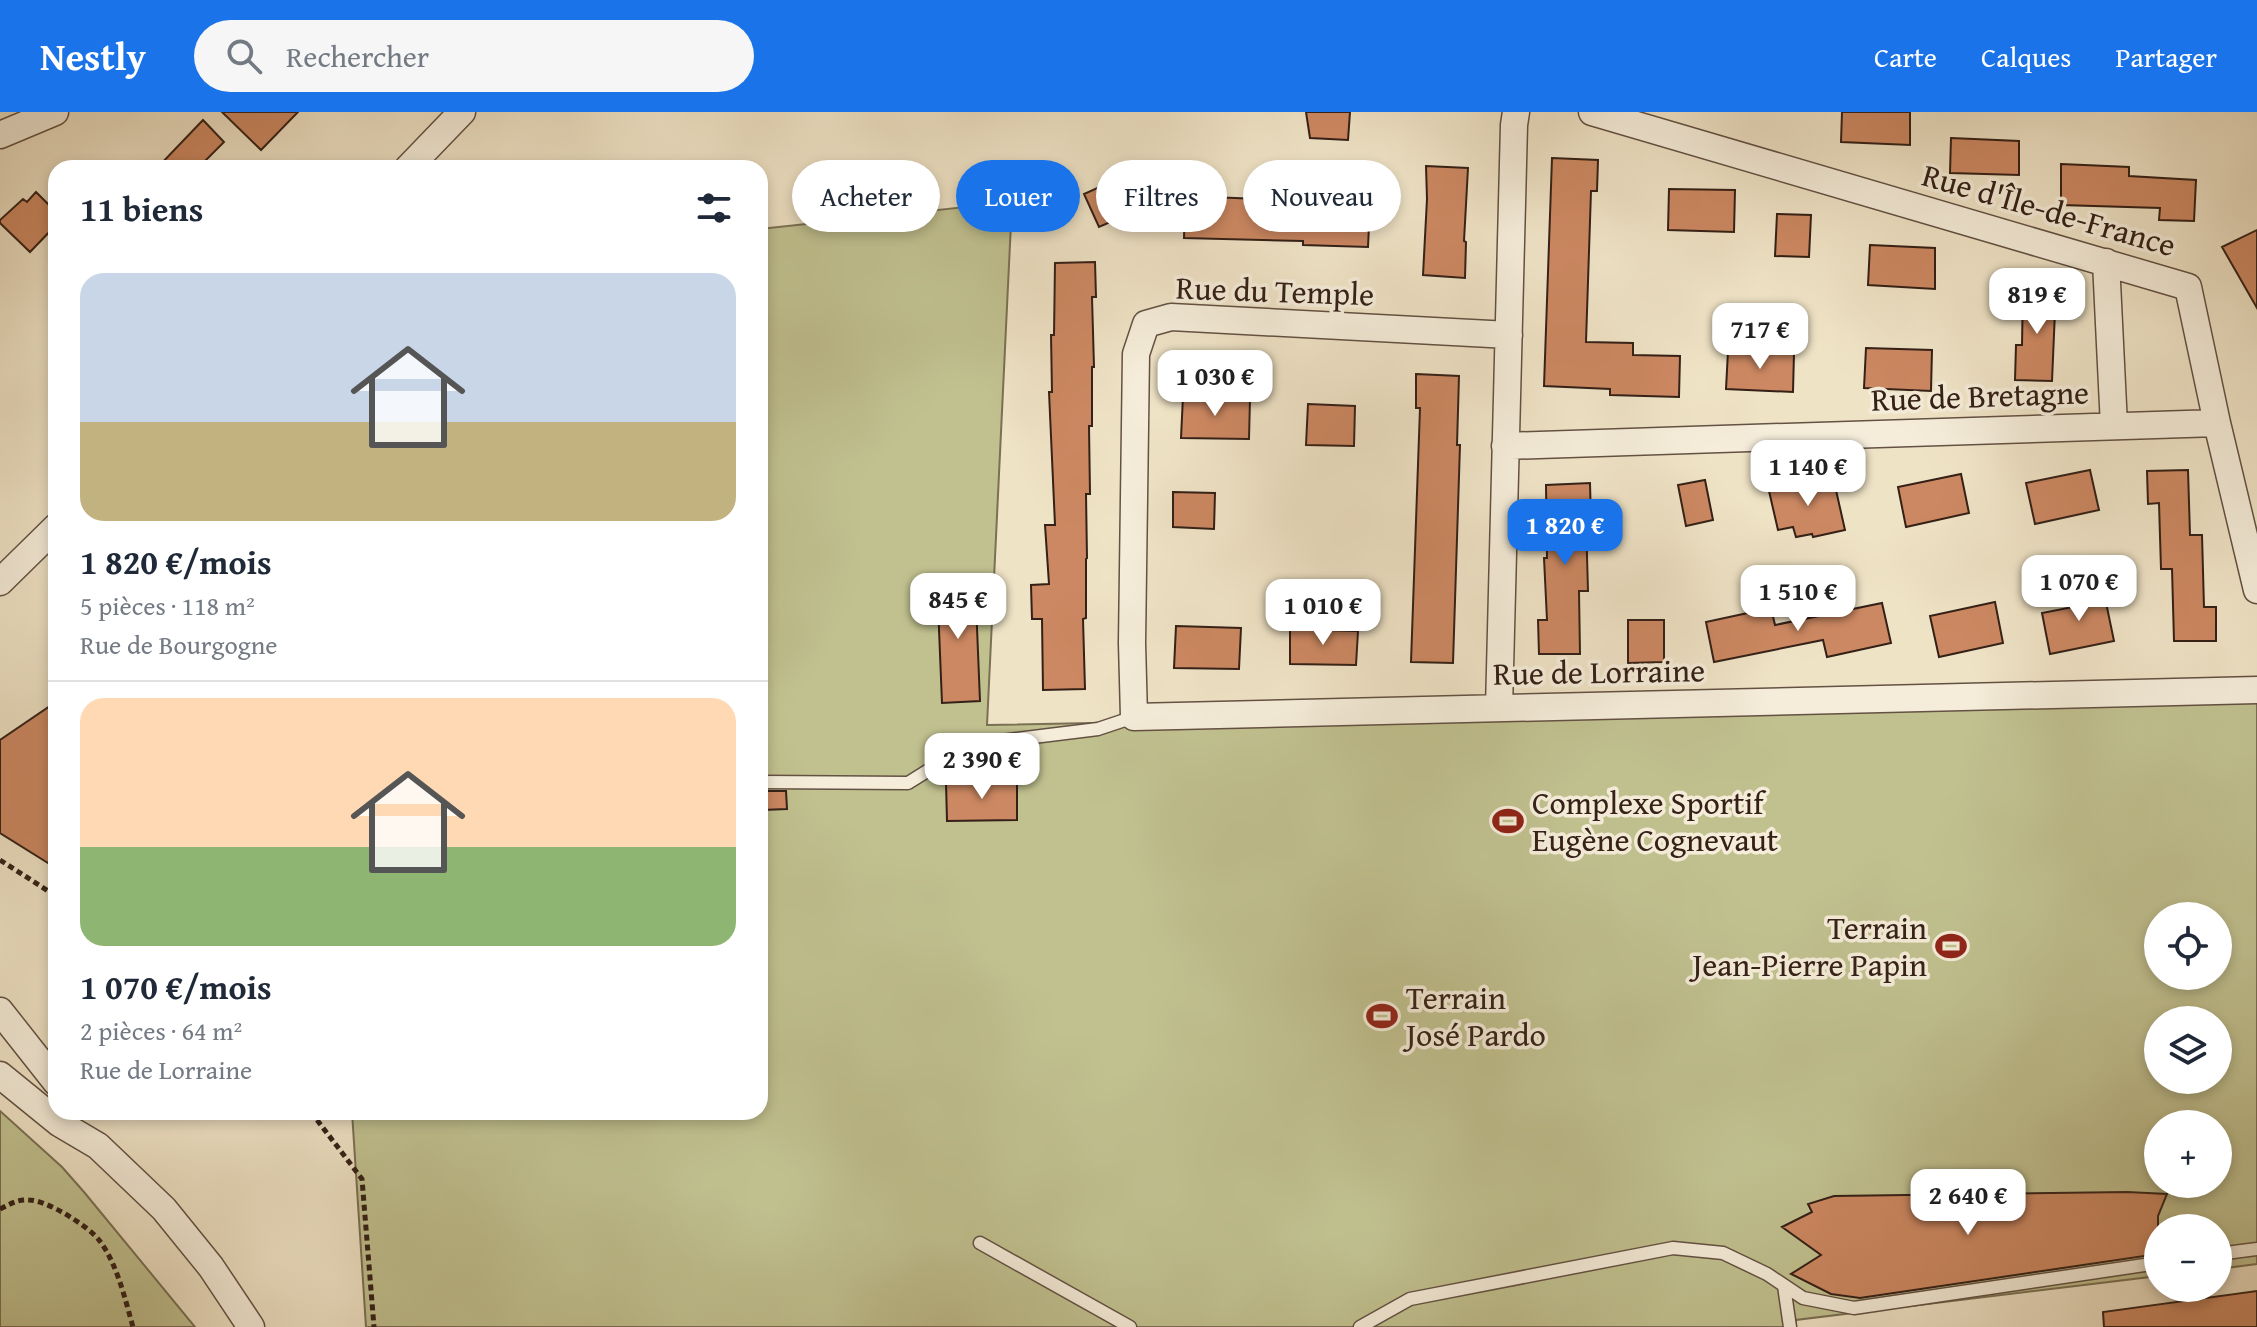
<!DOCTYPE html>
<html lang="fr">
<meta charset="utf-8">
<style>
body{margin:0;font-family:"Gentium Book Plus",serif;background:#f6f6f7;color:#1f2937;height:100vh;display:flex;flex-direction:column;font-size:30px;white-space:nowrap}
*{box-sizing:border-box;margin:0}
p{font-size:26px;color:#747a83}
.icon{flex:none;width:44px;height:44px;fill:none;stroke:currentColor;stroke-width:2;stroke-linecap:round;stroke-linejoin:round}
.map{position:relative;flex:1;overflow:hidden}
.sheet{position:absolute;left:48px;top:48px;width:720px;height:960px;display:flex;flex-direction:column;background:#fff;border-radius:24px;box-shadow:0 4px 12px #0003}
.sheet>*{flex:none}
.banner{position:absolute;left:792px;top:48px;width:760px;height:72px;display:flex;gap:16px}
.buttons{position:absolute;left:2144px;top:790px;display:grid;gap:16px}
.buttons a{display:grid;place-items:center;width:88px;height:88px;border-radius:50%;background:#fff;box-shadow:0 4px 12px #0003;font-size:40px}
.price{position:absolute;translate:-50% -68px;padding:0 18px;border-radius:16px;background:#fff;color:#222;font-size:26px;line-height:52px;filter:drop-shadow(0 2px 4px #0008)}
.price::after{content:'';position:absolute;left:50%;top:48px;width:24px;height:18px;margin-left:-12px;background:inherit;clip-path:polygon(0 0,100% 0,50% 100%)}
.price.current{background:#1a73e8;color:#fff}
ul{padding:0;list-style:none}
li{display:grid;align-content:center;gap:16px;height:424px;padding:0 32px}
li+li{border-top:2px solid #e0e1e3}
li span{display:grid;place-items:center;height:248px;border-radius:24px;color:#555}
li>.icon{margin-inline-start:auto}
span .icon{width:144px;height:144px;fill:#fffc;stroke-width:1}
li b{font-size:34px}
h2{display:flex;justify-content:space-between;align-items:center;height:96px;padding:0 32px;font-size:34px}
.pill{padding:0 28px;border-radius:36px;background:#fff;box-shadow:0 4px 12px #0003;font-size:28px;line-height:72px}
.pill.current{background:#1a73e8;color:#fff}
header{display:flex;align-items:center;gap:48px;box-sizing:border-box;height:112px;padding:0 40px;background:#1a73e8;color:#fff}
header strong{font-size:38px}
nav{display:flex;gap:44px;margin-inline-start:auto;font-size:28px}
.search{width:560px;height:72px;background:#f6f6f7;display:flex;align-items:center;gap:20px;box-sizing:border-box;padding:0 28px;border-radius:44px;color:#747a83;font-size:30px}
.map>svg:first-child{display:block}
.green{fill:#c1c190;stroke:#7a7054;stroke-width:2;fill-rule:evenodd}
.building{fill:#cc8862;stroke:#342017;stroke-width:2}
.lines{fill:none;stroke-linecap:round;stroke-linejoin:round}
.lane-casing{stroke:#635143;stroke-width:15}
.street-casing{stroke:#635143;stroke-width:29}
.path{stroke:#342017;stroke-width:5;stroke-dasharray:6 4;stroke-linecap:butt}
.lane{stroke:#f5edda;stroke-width:12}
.street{stroke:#f5edda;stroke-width:26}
.labels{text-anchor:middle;stroke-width:7;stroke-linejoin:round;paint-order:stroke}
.street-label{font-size:32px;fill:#342017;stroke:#f5edda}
.poi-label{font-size:32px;fill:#342017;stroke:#f5edda;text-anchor:start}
</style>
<header>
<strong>Nestly</strong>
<div class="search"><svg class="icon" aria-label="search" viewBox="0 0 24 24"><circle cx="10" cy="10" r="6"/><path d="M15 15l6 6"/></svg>Rechercher</div>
<nav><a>Carte</a><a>Calques</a><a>Partager</a></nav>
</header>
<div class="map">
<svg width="2257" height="1215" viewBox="0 0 2257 1215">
<rect width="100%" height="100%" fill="#efe3c6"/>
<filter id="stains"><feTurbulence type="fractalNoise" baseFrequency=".0025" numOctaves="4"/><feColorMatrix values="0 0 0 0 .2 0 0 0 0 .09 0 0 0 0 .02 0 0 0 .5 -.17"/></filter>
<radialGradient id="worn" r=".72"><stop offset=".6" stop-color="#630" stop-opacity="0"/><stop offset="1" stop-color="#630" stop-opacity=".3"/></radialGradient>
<!-- green -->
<path class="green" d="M 1012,90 L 987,613 L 2257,589 L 2257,1152 L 2218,1157 L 2218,1116 L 2158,1116 L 2158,1164 L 1796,1208 L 1796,1215 L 366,1215 L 352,1000 L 760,1000 L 760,117 ZM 2158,804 L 2218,804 L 2218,864 L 2158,864 ZM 2158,908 L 2218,908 L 2218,968 L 2158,968 ZM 2158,1012 L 2218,1012 L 2218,1072 L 2158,1072 Z
M 0,999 L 62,1055 L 84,1080 L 195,1215 L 0,1215 Z"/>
<!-- building -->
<path class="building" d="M 222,0 L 298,0 L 261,38 Z
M 1306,0 L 1350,0 L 1348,28 L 1310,26 Z
M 1842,0 L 1910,0 L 1910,33 L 1841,30 Z
M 203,8 L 224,30 L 198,56 L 157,56 Z
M 1951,26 L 2019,29 L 2019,63 L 1950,61 Z
M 1552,46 L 1598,48 L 1597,79 L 1591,79 L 1586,230 L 1633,231 L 1633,243 L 1680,244 L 1679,285 L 1610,283 L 1610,277 L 1544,274 Z
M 2061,52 L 2129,55 L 2129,64 L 2196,68 L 2194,109 L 2159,108 L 2160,96 L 2061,93 Z
M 1426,54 L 1468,56 L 1464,129 L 1466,130 L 1465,166 L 1423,163 L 1427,87 Z
M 1124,64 L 1138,98 L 1099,115 L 1084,82 Z
M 1669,77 L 1735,78 L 1734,120 L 1668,118 Z
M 36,80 L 56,100 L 56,113 L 30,140 L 0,111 L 0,108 L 23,87 L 27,90 Z
M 1185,84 L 1259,87 L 1259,90 L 1370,93 L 1368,135 L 1303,133 L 1303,129 L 1184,126 Z
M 1777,102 L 1811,103 L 1809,145 L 1775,144 Z
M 2257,118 L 2257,196 L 2222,135 Z
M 1870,133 L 1935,136 L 1935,177 L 1868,173 Z
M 1095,150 L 1096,185 L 1092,185 L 1094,255 L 1092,255 L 1092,314 L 1089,314 L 1090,382 L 1086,382 L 1087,446 L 1086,447 L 1086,506 L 1083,507 L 1085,577 L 1043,578 L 1042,507 L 1032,507 L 1031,473 L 1049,472 L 1045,413 L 1055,413 L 1049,280 L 1052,280 L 1051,223 L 1054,223 L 1055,151 Z
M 2023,176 L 2056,176 L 2052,269 L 2015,268 L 2016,233 L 2022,233 Z
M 1866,236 L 1932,238 L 1931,279 L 1864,276 Z
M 1728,239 L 1794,241 L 1793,280 L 1726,277 Z
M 1416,262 L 1459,264 L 1457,333 L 1460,333 L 1453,551 L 1411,550 L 1420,296 L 1416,296 Z
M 1183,284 L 1250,287 L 1249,327 L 1181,326 Z
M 1308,292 L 1355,294 L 1354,334 L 1306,333 Z
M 2090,358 L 2099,398 L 2035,412 L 2026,371 Z
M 2188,358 L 2190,423 L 2202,423 L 2204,495 L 2216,495 L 2216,529 L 2174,529 L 2172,457 L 2161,457 L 2159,391 L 2148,392 L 2147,359 Z
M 1961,362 L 1969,401 L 1906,415 L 1898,375 Z
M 1833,365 L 1845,418 L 1813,425 L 1812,422 L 1796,425 L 1793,415 L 1778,418 L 1769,379 Z
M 1705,368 L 1713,408 L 1686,414 L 1678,373 Z
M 1590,371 L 1591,408 L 1586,408 L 1588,479 L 1579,479 L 1580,542 L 1539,542 L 1538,508 L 1547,508 L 1544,446 L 1547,446 L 1546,373 Z
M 1173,380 L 1215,381 L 1214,417 L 1173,415 Z
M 975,467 L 980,589 L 942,591 L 937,468 Z
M 2103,476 L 2114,529 L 2050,542 L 2042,501 L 2073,495 L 2071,482 Z
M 1995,490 L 2003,531 L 1939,545 L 1930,504 Z
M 1882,491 L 1891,531 L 1827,545 L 1823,528 L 1714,550 L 1706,510 L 1771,496 L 1775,513 Z
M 1628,508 L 1664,508 L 1664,550 L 1628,551 Z
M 1176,514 L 1241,516 L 1239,557 L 1174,556 Z
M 1290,517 L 1358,519 L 1356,553 L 1290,552 Z
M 56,590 L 56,756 L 0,721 L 0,628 Z
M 1017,670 L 1017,708 L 947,709 L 946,671 Z
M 760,679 L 786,679 L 787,697 L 760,698 Z
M 2127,1080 L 2167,1082 L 2158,1104 L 2158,1142 L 1860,1186 L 1831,1182 L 1791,1162 L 1821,1143 L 1782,1115 L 1812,1100 L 1808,1092 L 1834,1084 Z
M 2257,1179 L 2257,1215 L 2104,1215 L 2103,1200 Z"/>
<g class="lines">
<defs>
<path id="lane" d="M 760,670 L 908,671 L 969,633 L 1098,617 L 1134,605
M 980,1131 L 1130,1215
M 2218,1142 L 2257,1137
M 1784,1174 L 1790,1215
M 1360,1215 L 1410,1187 L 1673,1136 L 1723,1141 L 1767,1162 L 1803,1186 L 1854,1196 L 2158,1151"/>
<path id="street" d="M 1592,0 L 2188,175 L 2217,311 L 2257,478
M 0,23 L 55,0
M 408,56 L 462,0
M 2106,150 L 2114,314
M 1509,223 L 1171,205 L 1146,212 L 1136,242 L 1132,531 L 1134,605 L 2257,578
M 1505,334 L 2217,311
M 0,470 L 56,415
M 1499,596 L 1514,13 L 1516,0
M 0,899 L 56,970
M 0,963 L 59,1011 L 98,1034 L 164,1097 L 211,1155 L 251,1215"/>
</defs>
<!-- lane casing -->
<use href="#lane" class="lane-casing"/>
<!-- street casing -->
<use href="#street" class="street-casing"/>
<!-- path -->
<path class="path" d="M 0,748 L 56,784
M 311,1000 L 362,1067 L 374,1215
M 0,1097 C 10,1092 18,1087 29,1088 C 47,1088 88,1114 99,1128 C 117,1151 125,1187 133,1215"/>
<!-- lane -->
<use href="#lane" class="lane"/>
<!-- street -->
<use href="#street" class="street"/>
</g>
<!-- icons -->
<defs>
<symbol id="stadium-bare" viewBox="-9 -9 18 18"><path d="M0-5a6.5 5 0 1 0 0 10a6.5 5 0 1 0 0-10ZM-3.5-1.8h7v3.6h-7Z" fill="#8f2418" stroke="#f5edda" stroke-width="2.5" paint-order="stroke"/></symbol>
</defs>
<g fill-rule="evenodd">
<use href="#stadium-bare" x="1486" y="687" width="44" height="44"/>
<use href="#stadium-bare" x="1929" y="812" width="44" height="44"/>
<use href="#stadium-bare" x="1360" y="882" width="44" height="44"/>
</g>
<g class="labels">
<!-- street labels -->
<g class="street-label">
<text transform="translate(2049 98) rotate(16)" y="11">Rue d'Île-de-France</text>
<text transform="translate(1275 179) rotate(2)" y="11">Rue du Temple</text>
<text transform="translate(1980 284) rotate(-2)" y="11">Rue de Bretagne</text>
<text transform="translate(1599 560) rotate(-1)" y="11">Rue de Lorraine</text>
</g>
<!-- poi labels -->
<g class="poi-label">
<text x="1532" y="702">Complexe Sportif<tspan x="1532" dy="37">Eugène Cognevaut</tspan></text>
<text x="1927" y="827" text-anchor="end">Terrain<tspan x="1927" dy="37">Jean-Pierre Papin</tspan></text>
<text x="1406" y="897">Terrain<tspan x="1406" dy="37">José Pardo</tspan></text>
</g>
</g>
<rect width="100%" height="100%" filter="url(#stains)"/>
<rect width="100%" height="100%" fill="url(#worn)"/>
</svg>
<div class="buttons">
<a><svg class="icon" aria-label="locate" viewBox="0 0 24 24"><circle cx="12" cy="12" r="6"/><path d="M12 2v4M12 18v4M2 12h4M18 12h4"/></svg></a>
<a><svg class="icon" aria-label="layers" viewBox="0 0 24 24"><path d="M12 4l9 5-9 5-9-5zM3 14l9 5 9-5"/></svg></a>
<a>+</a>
<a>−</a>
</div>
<b class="price" style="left:2037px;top:224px">819 €</b>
<b class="price" style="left:1760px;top:259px">717 €</b>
<b class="price" style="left:1215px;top:306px">1 030 €</b>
<b class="price" style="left:1808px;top:396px">1 140 €</b>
<b class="price current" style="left:1565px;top:455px">1 820 €</b>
<b class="price" style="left:2079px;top:511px">1 070 €</b>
<b class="price" style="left:1798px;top:521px">1 510 €</b>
<b class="price" style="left:958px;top:529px">845 €</b>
<b class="price" style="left:1323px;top:535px">1 010 €</b>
<b class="price" style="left:982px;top:689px">2 390 €</b>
<b class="price" style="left:1968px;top:1125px">2 640 €</b>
<div class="banner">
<a class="pill">Acheter</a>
<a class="pill current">Louer</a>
<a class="pill">Filtres</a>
<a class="pill">Nouveau</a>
</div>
<section class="sheet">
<h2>11 biens<svg class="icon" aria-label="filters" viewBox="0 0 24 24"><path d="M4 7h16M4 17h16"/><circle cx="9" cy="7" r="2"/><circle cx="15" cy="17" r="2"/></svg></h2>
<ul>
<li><span style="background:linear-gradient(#c9d6e8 60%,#c2b280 0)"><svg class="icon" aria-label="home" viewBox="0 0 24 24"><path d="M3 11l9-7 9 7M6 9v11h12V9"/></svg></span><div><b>1 820 €/mois</b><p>5 pièces · 118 m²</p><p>Rue de Bourgogne</p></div></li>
<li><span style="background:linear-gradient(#ffd9b3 60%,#8fb573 0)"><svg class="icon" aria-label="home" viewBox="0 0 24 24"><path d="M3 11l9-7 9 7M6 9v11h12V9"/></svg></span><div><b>1 070 €/mois</b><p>2 pièces · 64 m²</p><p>Rue de Lorraine</p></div></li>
</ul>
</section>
</div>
